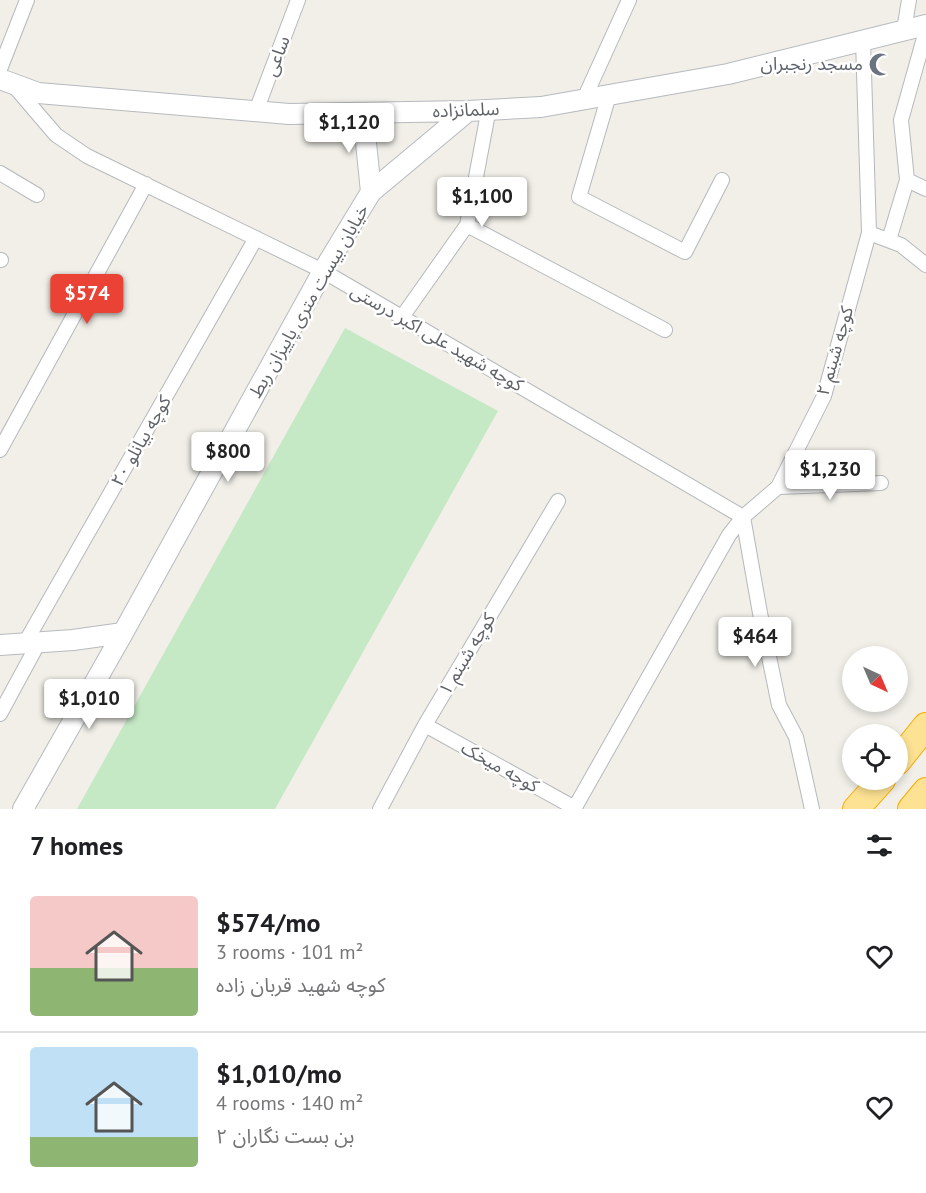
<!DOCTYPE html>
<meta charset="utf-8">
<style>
body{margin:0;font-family:"PT Sans","Noto Sans Arabic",sans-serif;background:#f2f2f2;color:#202124;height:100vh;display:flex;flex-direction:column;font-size:22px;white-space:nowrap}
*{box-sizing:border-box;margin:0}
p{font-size:20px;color:#757577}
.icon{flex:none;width:33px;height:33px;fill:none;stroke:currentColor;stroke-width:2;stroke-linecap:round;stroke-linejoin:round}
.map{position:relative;height:809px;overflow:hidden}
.panel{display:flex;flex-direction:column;background:#fff;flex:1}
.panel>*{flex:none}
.needle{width:39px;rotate:136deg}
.fabs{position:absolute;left:842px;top:646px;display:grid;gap:12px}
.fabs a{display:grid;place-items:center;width:66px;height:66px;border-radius:50%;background:#fff;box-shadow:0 3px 9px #0003;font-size:30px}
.price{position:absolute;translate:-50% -51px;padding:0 14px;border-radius:6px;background:#fff;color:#222;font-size:20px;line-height:39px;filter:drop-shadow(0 2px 3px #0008)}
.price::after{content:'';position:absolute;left:50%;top:36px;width:18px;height:14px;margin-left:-9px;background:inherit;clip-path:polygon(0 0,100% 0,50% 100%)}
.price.active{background:#ea4335;color:#fff}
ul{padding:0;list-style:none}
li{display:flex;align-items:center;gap:18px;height:150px;padding:0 30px}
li+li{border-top:2px solid #e0e0e0}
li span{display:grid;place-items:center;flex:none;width:168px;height:120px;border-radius:6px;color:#555}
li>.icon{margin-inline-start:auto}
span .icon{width:72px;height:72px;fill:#fffc;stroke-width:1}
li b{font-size:26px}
h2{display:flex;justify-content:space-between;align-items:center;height:72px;padding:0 30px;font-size:26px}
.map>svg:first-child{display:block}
.green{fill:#c5e8c5}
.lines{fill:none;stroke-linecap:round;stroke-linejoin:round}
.street-casing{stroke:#b5b8bc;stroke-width:16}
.secondary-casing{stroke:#b6babf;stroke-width:22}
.highway-casing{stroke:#f9ab00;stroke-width:28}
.street{stroke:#fff;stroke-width:14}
.secondary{stroke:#fff;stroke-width:20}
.highway{stroke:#fde293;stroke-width:26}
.labels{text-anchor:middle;stroke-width:5;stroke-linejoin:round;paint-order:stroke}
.street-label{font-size:18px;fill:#5f6368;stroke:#fff}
.worship-label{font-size:18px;fill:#5b616d;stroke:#fff;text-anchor:end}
</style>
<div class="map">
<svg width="926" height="809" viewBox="0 0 926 809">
<rect width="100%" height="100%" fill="#f1efe8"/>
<!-- green -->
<path class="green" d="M 345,328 L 498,411 L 275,809 L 77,809 Z"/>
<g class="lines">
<defs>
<path id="street" d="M 904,30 L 909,0
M 0,69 L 27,0
M 14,86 L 56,135 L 87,156 L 323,271 L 743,517 L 760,613 L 779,705 L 796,737 L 812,809
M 609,95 L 579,197 L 685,252 L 722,180
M 584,99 L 629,0
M 256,111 L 298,0
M 0,173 L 37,195
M 907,180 L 926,189
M 467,225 L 665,330
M 869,233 L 901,245 L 926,265
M 889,240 L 907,180 L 901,120 L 926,31
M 0,260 L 1,260
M 402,317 L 467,225 L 489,108
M 0,450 L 146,184
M 778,487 L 881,483
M 25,643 L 256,238
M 0,714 L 39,642
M 425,725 L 575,808
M 380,809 L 425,725 L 558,501
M 574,809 L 729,535 L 743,517 L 778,487 L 824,396 L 869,233 L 863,40"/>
<path id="secondary" d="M 0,79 L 38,93 L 289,114 L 468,111 L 541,107 L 728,74 L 926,25
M 363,113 L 371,192
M 0,645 L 73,640 L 123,633 L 323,271 L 371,192 L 468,111
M 23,809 L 123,633"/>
<path id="highway" d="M 897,762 L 926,726
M 856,809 L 882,780
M 911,809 L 926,791"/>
</defs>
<!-- street casing -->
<use href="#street" class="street-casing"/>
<!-- secondary casing -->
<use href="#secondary" class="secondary-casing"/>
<!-- highway casing -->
<use href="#highway" class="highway-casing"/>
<!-- street -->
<use href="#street" class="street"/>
<!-- secondary -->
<use href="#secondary" class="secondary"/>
<!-- highway -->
<use href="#highway" class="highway"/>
</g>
<!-- icons -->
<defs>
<symbol id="mosque-bare" viewBox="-9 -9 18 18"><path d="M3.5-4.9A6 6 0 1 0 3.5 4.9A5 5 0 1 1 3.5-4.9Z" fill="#6b7280" stroke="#fff" stroke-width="2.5" paint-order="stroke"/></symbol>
</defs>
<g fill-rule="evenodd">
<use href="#mosque-bare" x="864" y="48" width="33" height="33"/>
</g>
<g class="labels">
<!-- street labels -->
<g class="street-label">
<text transform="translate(277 56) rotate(-69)" y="6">ساعی</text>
<text transform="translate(466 110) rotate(-2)" y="6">سلمانزاده</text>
<text transform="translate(309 301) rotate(-60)" y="6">خیابان بیست متری پاییزان ربط</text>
<text transform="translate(437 338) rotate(30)" y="6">کوچه شهید علی اکبر درستی</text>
<text transform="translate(835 351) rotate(-74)" y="6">کوچه شبنم ۲</text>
<text transform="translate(141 441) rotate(-60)" y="6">کوچه بیانلو ۲۰</text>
<text transform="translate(467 654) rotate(-59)" y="6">کوچه شبنم ۱</text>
<text transform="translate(500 767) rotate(29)" y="6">کوچه میخک</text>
</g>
<!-- worship labels -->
<g class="worship-label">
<text x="863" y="70">مسجد رنجبران</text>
</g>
</g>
</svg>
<div class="fabs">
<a><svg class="needle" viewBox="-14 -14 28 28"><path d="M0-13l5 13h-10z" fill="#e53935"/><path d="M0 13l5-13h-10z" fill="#757577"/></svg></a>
<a><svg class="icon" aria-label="locate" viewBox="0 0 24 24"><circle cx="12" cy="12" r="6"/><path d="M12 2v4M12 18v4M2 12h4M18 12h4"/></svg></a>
</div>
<b class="price" style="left:349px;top:154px">$1,120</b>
<b class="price" style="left:482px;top:228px">$1,100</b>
<b class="price active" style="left:87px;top:325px">$574</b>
<b class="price" style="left:228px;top:483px">$800</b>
<b class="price" style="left:830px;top:501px">$1,230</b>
<b class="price" style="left:755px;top:668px">$464</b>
<b class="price" style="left:89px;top:730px">$1,010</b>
</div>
<section class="panel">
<h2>7 homes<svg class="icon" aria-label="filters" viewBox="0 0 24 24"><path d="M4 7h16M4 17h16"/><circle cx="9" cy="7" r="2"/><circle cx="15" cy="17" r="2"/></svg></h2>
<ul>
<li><span style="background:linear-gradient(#f6c9c9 60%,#8fb573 0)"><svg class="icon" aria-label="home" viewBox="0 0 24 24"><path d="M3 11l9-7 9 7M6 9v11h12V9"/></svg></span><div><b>$574/mo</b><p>3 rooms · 101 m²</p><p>کوچه شهید قربان زاده</p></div><svg class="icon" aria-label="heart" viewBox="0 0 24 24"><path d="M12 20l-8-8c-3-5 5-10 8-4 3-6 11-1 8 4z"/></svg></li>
<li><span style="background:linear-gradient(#bfe0f5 75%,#8fb573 0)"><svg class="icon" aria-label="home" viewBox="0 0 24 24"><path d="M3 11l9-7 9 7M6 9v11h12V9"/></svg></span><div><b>$1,010/mo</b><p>4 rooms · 140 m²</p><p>بن بست نگاران ۲</p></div><svg class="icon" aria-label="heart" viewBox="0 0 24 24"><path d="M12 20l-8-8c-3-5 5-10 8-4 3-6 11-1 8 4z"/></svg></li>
</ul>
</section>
